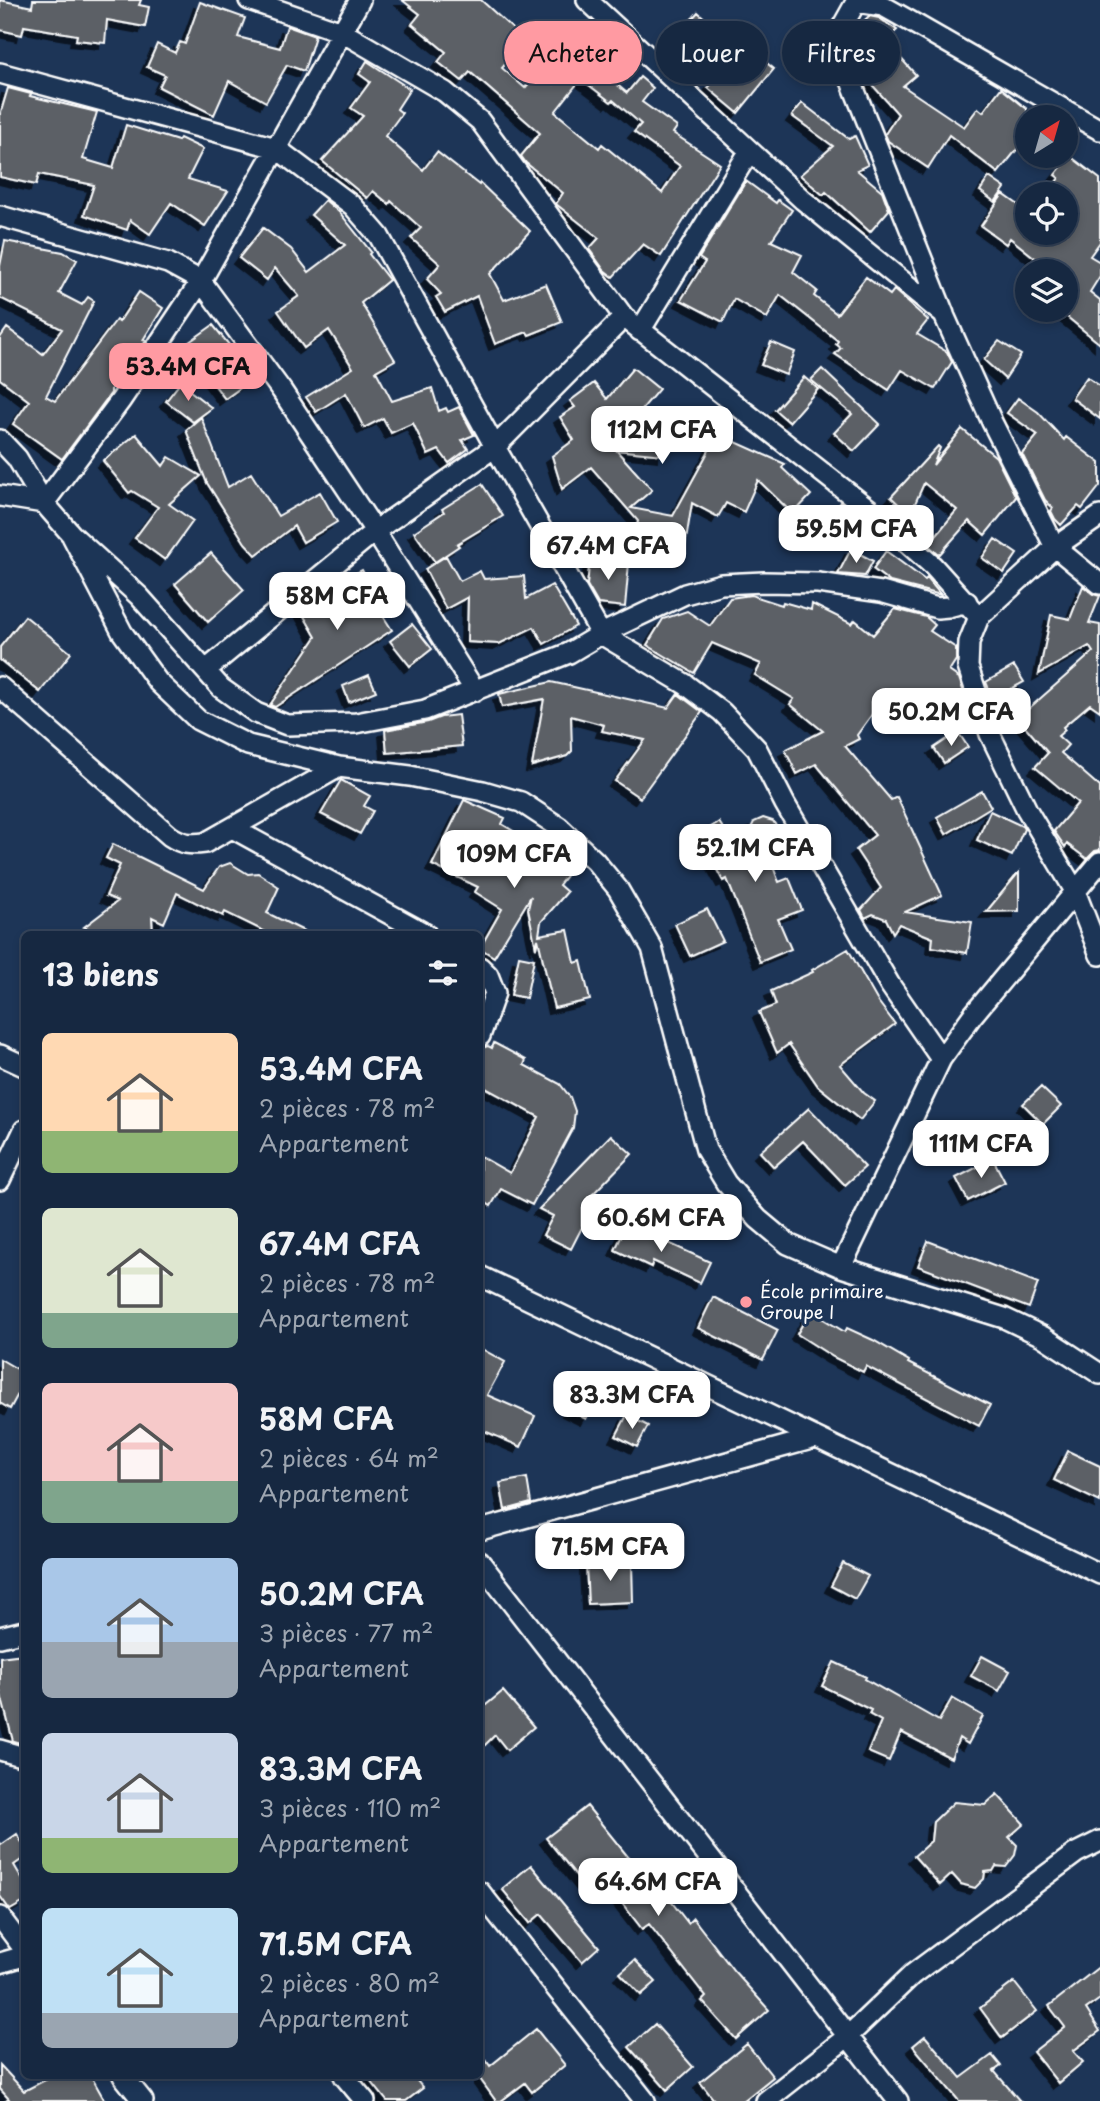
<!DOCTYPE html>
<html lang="fr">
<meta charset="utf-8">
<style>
body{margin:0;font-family:"Playpen Sans",sans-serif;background:#23344c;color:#f1f3f6;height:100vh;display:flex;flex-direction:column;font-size:26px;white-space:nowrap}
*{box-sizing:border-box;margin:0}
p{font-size:23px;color:#9ea6b1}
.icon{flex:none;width:38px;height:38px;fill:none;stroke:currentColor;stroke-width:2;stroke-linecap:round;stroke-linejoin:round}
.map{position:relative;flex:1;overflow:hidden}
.panel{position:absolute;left:21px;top:931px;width:462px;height:1148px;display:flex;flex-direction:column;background:#162841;border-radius:10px;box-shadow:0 4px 10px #0003,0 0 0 2px #35445a}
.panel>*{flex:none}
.guide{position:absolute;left:504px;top:21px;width:490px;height:63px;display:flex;gap:14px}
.needle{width:46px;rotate:37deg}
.buttons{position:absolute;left:1015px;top:105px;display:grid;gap:14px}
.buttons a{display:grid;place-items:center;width:63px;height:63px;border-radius:50%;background:#162841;box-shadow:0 4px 10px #0003,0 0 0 2px #35445a;font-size:35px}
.price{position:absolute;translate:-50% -60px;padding:0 16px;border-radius:14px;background:#fff;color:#222;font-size:23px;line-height:46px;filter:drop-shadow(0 2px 4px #0008)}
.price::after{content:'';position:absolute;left:50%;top:42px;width:21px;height:16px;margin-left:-10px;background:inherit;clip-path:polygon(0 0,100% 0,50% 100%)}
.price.selected{background:#ff9aa2;color:#111}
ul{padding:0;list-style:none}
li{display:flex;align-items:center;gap:21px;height:175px;padding:0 21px}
li span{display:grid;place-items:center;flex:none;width:196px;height:140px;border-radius:10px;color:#555}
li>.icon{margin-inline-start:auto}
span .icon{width:84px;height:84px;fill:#fffc;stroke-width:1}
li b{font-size:30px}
h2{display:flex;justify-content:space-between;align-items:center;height:84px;padding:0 21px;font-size:30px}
.tag{padding:0 24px;border-radius:32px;background:#162841;box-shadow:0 4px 10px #0003,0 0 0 2px #35445a;font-size:24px;line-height:63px}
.tag.selected{background:#ff9aa2;color:#111}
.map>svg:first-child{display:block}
.building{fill:#5b6066;stroke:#fff;stroke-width:2;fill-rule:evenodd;filter:url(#shadow)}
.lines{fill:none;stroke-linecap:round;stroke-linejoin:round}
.minor-casing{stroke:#fff;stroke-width:24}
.minor{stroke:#1d3557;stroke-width:19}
.poi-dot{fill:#ff9aa2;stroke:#1d3557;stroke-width:2.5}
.labels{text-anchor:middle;stroke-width:6;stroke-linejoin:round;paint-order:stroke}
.poi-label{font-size:18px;fill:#fff;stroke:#1d3557;text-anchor:start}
</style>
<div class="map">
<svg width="1100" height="2101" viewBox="0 0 1100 2101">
<defs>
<filter id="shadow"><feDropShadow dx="-6" dy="6" stdDeviation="0" flood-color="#0009"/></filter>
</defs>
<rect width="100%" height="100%" fill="#1d3557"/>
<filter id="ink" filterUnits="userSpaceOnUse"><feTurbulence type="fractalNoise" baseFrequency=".0143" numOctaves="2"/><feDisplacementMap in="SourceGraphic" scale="14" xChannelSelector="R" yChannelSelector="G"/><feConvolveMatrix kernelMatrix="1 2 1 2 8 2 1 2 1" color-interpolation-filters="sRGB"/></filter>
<g filter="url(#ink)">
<!-- building -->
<path class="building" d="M 0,0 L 32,7 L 33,0 L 141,0 L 139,5 L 149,7 L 145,27 L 107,20 L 105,43 L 76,40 L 77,35 L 24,26 L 22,35 L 0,30 Z
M 402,0 L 481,0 L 526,41 L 502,68 L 525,88 L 539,72 L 554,84 L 598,32 L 619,49 L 601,71 L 627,93 L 640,77 L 653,88 L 642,102 L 677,127 L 673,133 L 720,164 L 661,256 L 643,244 L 613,277 L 604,270 L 589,249 L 599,238 L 556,204 L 563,193 L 526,163 L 521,156 L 540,133 L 470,72 L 462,81 L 438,62 L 446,52 L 412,24 L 420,14 ZM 581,79 L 611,102 L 613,100 L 641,124 L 634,132 L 680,166 L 662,193 L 602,144 L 599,148 L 555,112 Z
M 200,2 L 245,18 L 238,37 L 280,48 L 287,26 L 315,36 L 304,71 L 287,65 L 266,102 L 229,81 L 214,115 L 159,87 L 165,75 L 147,67 L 157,44 L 175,53 L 180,42 L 185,44 Z
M 698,12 L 724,36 L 736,23 L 748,34 L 741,42 L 774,69 L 738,113 L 708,88 L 725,68 L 703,49 L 689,66 L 667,47 Z
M 869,16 L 879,18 L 897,30 L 885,41 L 916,75 L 903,86 L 964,127 L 978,108 L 983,112 L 1001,88 L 1027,109 L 1027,131 L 1021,140 L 1023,142 L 998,173 L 949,135 L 928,168 L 888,141 L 885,134 L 898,114 L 861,72 L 869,64 L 858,52 L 855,29 Z
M 367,61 L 410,89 L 397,109 L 402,113 L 385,136 L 423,170 L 437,152 L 479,185 L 480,183 L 530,231 L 490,274 L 504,300 L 546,284 L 562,322 L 529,335 L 527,332 L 495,344 L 477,296 L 445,312 L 436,297 L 441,294 L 427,279 L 440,264 L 411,238 L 421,228 L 391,201 L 389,204 L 373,191 L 367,198 L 322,161 L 363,116 L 351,108 L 370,82 L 359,74 Z
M 8,88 L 31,94 L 30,96 L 97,112 L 83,159 L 113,168 L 126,125 L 178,141 L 180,138 L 203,149 L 188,179 L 228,191 L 205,226 L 171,203 L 150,234 L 130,220 L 127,230 L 84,215 L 94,185 L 39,174 L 36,185 L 0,177 L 0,115 Z
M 802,103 L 849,139 L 855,136 L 868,165 L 857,170 L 882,191 L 889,210 L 870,232 L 826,192 L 823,195 L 800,175 L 833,146 L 792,116 Z
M 1070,156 L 1100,179 L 1100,242 L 1090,256 L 1100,262 L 1100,276 L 1090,292 L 1100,300 L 1100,344 L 1066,316 L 1066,271 L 1026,271 L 1035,258 L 1010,238 L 1006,244 L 981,226 L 1003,194 L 1027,211 L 1027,233 L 1066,233 L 1066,194 L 1047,194 L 1059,178 L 1055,175 Z
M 989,177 L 1005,188 L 995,202 L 980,191 Z
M 746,181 L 776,203 L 778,200 L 792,210 L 771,241 L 802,255 L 793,272 L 817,291 L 814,296 L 837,314 L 866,277 L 890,295 L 894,290 L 928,320 L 917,334 L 947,352 L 952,362 L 935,389 L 902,370 L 889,390 L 835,354 L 841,348 L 836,344 L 838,341 L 780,295 L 767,318 L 734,299 L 723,322 L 681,300 L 705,262 L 699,258 Z
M 325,200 L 340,213 L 371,252 L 369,254 L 389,280 L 361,303 L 395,360 L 376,371 L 392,401 L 432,388 L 439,411 L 446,408 L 448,412 L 459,407 L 474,435 L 462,440 L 468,449 L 449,463 L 439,450 L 428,455 L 413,423 L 391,433 L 383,418 L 364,428 L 346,393 L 316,412 L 306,397 L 353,368 L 329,330 L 304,348 L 278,311 L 299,296 L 275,268 L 267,280 L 239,258 L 263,228 L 291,249 L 309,272 L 345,245 L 311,215 Z
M 5,241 L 63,252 L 77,260 L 59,293 L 82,305 L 88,297 L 94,301 L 46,396 L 55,401 L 116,320 L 119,322 L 139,292 L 163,308 L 143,340 L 146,341 L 111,389 L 111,393 L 62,459 L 13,424 L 29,401 L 0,379 L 0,338 L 7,328 L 43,354 L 62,329 L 0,298 L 0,266 Z
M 213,325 L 255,377 L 225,399 L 185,345 Z
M 999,341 L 1021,355 L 1005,379 L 984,360 Z
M 771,342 L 795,352 L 786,375 L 761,365 Z
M 633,368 L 659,389 L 627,427 L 666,432 L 663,455 L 616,450 L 652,490 L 631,508 L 673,516 L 718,434 L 785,464 L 782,468 L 811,495 L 793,514 L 758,480 L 744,512 L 726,503 L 718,517 L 692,503 L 683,559 L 633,552 L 638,521 L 591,467 L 562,489 L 552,456 L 574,440 L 560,417 L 575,407 L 570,401 L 594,383 L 607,399 Z
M 822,369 L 880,424 L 854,451 L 834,433 L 852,414 L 811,380 Z
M 804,377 L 818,389 L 789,422 L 775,410 Z
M 1087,377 L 1100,386 L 1100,419 L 1072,398 Z
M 180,383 L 212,408 L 193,422 L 166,401 Z
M 1018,398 L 1038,412 L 1064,440 L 1066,437 L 1100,463 L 1100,486 L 1082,509 L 1078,506 L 1061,525 L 1055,519 L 1051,511 L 1053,508 L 1045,500 L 1022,454 L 1038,435 L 1007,413 Z
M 201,417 L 228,487 L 251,473 L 278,516 L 320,492 L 337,522 L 303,542 L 294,526 L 256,555 L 245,543 L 207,483 L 186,430 Z
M 962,429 L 996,457 L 1016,497 L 985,535 L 969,521 L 939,555 L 928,545 L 957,510 L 924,483 L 910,515 L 891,497 L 938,446 L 940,448 L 933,465 Z
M 136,434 L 163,466 L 169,457 L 201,476 L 169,504 L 193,521 L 165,560 L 135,538 L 158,507 L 132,491 L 129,493 L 103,461 Z
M 482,484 L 503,516 L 457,544 L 459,546 L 435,562 L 414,532 L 444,512 L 442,509 Z
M 840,502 L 852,511 L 836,537 L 823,529 Z
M 995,539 L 1017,554 L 1004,573 L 982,558 Z
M 851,549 L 873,561 L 865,576 L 838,574 Z
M 886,551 L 925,580 L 927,578 L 941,595 L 890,582 L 873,569 Z
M 211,553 L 244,590 L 208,622 L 175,584 Z
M 446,556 L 460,581 L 480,571 L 484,579 L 524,576 L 526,599 L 552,585 L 576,626 L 544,644 L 534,627 L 499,644 L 467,642 L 468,597 L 446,609 L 425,569 Z
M 590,559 L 629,563 L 625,607 L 598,604 L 587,585 Z
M 362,570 L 375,595 L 371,597 L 392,630 L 275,707 L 270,705 L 316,637 L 300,609 L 338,589 L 336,583 Z
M 1083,586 L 1093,594 L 1100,596 L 1089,623 L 1100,625 L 1100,711 L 1090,704 L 1063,727 L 1065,730 L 1058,736 L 1068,745 L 1061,753 L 1100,787 L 1100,850 L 1095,851 L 1087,859 L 1067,844 L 1065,847 L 1054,831 L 1078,803 L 1035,767 L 1048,753 L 1018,718 L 1093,652 L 1089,646 L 1039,674 L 1051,615 L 1070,619 Z
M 751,595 L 782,605 L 783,602 L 811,610 L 812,604 L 852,624 L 855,620 L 873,635 L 895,609 L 926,617 L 935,625 L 930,631 L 956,648 L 956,660 L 949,671 L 959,678 L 964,693 L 952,709 L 946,704 L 912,725 L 889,691 L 857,735 L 859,739 L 845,746 L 891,800 L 897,797 L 942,895 L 905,912 L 972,922 L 967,953 L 932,947 L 933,938 L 899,924 L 893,933 L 886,919 L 873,914 L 865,918 L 861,910 L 881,888 L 856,850 L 875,835 L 816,764 L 797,774 L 785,750 L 823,731 L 790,704 L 794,699 L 755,675 L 761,664 L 712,643 L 694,673 L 647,645 L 663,619 L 687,611 L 710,626 L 730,598 Z
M 25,616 L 71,653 L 40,692 L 0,660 L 0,647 Z
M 412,624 L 432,649 L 410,666 L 390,641 Z
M 1014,666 L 1024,682 L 993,699 L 986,682 Z
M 369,675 L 376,691 L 349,702 L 343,686 Z
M 551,682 L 668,708 L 678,694 L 702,712 L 640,798 L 615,781 L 645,740 L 602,731 L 604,725 L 571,716 L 572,751 L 567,756 L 532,766 L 544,699 L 502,707 L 499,694 Z
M 458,715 L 462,746 L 387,753 L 385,730 L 428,722 L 441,717 Z
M 958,732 L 968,747 L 944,763 L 934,748 Z
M 341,780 L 370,796 L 364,806 L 373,811 L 360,834 L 321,814 Z
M 982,791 L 991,807 L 946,834 L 937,817 Z
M 464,800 L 505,818 L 502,824 L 553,855 L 571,869 L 559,885 L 567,892 L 541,922 L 539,935 L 568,930 L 575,963 L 581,961 L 590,1000 L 554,1008 L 538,939 L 536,948 L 528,909 L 531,896 L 494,957 L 480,948 L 502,909 L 475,892 L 478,887 L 432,865 Z
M 990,811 L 1022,826 L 1024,829 L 1012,856 L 977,840 Z
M 763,818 L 773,821 L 778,829 L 777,839 L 766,849 L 779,882 L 789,878 L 802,910 L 778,919 L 791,949 L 760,962 L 727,879 L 723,881 L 698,835 L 719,822 L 728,836 L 734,834 L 741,849 L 754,822 Z
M 113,844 L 204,889 L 219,867 L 230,863 L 248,874 L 258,873 L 279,887 L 267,913 L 310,934 L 270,934 L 225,912 L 223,916 L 177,893 L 164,923 L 152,917 L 153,934 L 102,934 L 84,927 L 118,901 L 106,896 L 120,865 L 106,858 Z
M 1019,872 L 1019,911 L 986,912 Z
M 707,909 L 723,941 L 690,956 L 675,924 Z
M 848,949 L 877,1000 L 895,1024 L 840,1065 L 864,1093 L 875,1101 L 860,1120 L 818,1086 L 789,1044 L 777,1053 L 759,1012 L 776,1005 L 771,991 L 813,972 L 812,970 Z
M 519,956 L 534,959 L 526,998 L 511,995 Z
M 494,1043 L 526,1060 L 524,1065 L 560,1084 L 570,1097 L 575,1111 L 573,1128 L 532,1205 L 501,1189 L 491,1206 L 480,1199 L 480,1156 L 510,1173 L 539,1117 L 480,1085 L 480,1054 L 482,1048 L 488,1046 L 492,1048 Z
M 1041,1087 L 1061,1106 L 1043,1124 L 1023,1104 Z
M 809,1108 L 865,1167 L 845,1185 L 803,1141 L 774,1167 L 760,1152 Z
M 611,1135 L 632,1154 L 590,1197 L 596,1200 L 571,1249 L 543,1235 L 553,1216 L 539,1209 Z
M 993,1159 L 1005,1182 L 968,1201 L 956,1178 Z
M 627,1224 L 710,1262 L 700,1283 L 653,1261 L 651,1267 L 615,1250 Z
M 928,1241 L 1038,1283 L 1029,1308 L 918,1266 Z
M 713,1297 L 778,1330 L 763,1360 L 698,1328 Z
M 810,1311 L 845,1332 L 847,1328 L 873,1340 L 909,1361 L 908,1363 L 990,1405 L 979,1426 L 866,1366 L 863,1372 L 833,1357 L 797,1334 Z
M 480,1348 L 505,1362 L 487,1395 L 535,1416 L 521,1447 L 480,1429 Z
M 0,1359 L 24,1373 L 24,1383 L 10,1409 L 0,1403 Z
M 578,1392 L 596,1401 L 586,1419 L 568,1410 Z
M 627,1415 L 648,1426 L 637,1447 L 616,1436 Z
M 1068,1451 L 1100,1466 L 1100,1502 L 1054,1480 Z
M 527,1478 L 531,1503 L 505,1510 L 500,1483 Z
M 632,1562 L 633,1602 L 588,1604 L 586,1564 Z
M 843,1563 L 868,1576 L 855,1599 L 831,1586 Z
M 24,1654 L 24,1744 L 13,1741 L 0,1691 L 0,1657 Z
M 982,1656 L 1010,1671 L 999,1691 L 971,1676 Z
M 834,1662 L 866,1677 L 865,1679 L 939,1721 L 952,1698 L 983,1716 L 968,1744 L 959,1738 L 951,1758 L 901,1732 L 889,1761 L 868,1752 L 881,1721 L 869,1714 L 871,1710 L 822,1686 Z
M 503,1691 L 534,1727 L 507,1750 L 495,1735 L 480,1750 L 480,1710 Z
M 997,1794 L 1024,1824 L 1009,1837 L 1017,1845 L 1015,1855 L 1006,1867 L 996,1866 L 993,1871 L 985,1872 L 984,1879 L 975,1888 L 961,1884 L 952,1874 L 940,1885 L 914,1856 L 931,1841 L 933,1822 L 954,1802 L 985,1805 Z
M 587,1806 L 633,1863 L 638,1859 L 688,1923 L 693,1918 L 734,1971 L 769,2010 L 736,2039 L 702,2001 L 706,1997 L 649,1924 L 642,1929 L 598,1872 L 583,1884 L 546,1838 Z
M 17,1834 L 24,1846 L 24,1858 L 14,1865 L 24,1882 L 24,1902 L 10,1910 L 0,1896 L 0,1842 L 1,1845 Z
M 531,1865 L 599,1947 L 582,1962 L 541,1914 L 530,1923 L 502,1889 Z
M 635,1960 L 656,1982 L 641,1995 L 620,1973 Z
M 1100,1966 L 1100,1999 L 1086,2009 L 1100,2031 L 1073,2051 L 1083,2062 L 1058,2083 L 1033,2052 L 1065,2027 L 1049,2006 Z
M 1014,1982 L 1037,2011 L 1002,2038 L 980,2008 Z
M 655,2024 L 693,2067 L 667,2090 L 629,2047 Z
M 536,2029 L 565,2065 L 532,2092 L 525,2083 L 501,2101 L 496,2101 L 480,2079 L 480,2051 L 490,2066 Z
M 925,2036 L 961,2078 L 992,2055 L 1001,2066 L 994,2071 L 1020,2101 L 959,2101 L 913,2046 Z
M 747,2044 L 773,2077 L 743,2101 L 715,2101 L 700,2082 Z
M 0,2065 L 24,2091 L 53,2076 L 91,2076 L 105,2101 L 6,2101 L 9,2099 L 0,2089 Z
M 367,2076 L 413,2076 L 423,2088 L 406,2101 L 387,2101 Z"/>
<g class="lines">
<defs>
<path id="minor" d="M 249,0 L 342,32 L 445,92 L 480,121 L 624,317
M 587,0 L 803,200 L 944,315 L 992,422 L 1055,547 L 1100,584
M 0,73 L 276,148 L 353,206 L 379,236 L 495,447 L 624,317 L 874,513 L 933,566 L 979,617
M 0,216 L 168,263 L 201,281 L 282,391 L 375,531 L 206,670
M 944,314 L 849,76 L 842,27 L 856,2 L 883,6 L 908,20 L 1100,130
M 640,331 L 749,152
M 0,440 L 17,458 L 44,503 L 121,400 L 201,281 L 360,0
M 0,496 L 44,503 L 71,534 L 139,596 L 221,688 L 256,713 L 287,725 L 356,723 L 425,710 L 569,653 L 601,634 L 685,594 L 721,584 L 764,582 L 818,583 L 881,592 L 937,608 L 948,607 L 967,602
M 1100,516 L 1055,547 L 979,617 L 969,642 L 968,667 L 990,734 L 1027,810 L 1075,891 L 1100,955
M 71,534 L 122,632 L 158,682 L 198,720 L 248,745 L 339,767 L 410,776 L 483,791 L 521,802 L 559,827 L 595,861 L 618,889 L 652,948 L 706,1150 L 726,1183 L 758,1219 L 788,1244 L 841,1267 L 941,1059
M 0,687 L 170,836 C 182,844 190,845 205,843 L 339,767
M 475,691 L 375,531 L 495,447 L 601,634 L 685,684 L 722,712 L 757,749 L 785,804 L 890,985 L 941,1059 L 972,1016 L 1100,862
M 232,828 L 426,934
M 480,967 L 488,975 L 495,993 L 480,1036
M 0,1055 L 24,1066
M 0,1180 L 24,1130
M 841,1267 L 1004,1318 L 1042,1336 L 1100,1374
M 480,1276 L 1100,1574
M 480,1530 L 815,1438
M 480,1562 L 898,2101
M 0,1637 L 24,1631
M 0,1750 L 24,1757
M 480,1892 L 645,2101
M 0,1917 L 24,1949
M 0,1963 L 24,1956
M 123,2076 L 143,2101
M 344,2076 L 365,2101
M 766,2101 L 847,2037 L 913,1974 L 1076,1853 L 1100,1841"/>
</defs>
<!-- minor casing -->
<use href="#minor" class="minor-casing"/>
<!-- minor -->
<use href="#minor" class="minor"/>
</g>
</g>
<!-- markers -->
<circle class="poi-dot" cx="746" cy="1302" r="7"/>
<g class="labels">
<!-- poi labels -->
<g class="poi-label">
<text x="760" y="1298">École primaire<tspan x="760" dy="21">Groupe I</tspan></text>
</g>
</g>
</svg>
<div class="buttons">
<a><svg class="needle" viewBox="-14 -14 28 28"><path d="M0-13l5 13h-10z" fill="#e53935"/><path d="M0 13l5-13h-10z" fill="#9ea6b1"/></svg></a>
<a><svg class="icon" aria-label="locate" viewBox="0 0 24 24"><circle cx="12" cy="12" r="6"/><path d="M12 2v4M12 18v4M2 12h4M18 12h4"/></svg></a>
<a><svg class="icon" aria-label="layers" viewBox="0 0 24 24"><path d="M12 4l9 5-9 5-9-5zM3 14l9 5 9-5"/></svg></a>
</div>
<b class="price selected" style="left:188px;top:403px">53.4M CFA</b>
<b class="price" style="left:662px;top:466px">112M CFA</b>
<b class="price" style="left:856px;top:565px">59.5M CFA</b>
<b class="price" style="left:608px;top:582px">67.4M CFA</b>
<b class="price" style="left:337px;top:632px">58M CFA</b>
<b class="price" style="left:951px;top:748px">50.2M CFA</b>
<b class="price" style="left:755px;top:884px">52.1M CFA</b>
<b class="price" style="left:514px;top:890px">109M CFA</b>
<b class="price" style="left:981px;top:1180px">111M CFA</b>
<b class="price" style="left:661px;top:1254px">60.6M CFA</b>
<b class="price" style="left:632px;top:1431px">83.3M CFA</b>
<b class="price" style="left:610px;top:1583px">71.5M CFA</b>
<b class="price" style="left:658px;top:1918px">64.6M CFA</b>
<div class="guide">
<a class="tag selected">Acheter</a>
<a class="tag">Louer</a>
<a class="tag">Filtres</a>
</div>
<section class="panel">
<h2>13 biens<svg class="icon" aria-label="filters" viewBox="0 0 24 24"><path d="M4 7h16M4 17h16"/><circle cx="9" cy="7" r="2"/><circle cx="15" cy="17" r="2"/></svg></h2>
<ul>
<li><span style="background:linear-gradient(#ffd9b3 70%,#8fb573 0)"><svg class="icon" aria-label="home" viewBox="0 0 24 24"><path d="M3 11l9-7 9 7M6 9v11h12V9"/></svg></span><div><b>53.4M CFA</b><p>2 pièces · 78 m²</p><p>Appartement</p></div></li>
<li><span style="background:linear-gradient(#dfe7d0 75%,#7fa58c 0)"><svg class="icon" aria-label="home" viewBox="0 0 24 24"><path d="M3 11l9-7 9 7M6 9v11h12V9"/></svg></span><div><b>67.4M CFA</b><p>2 pièces · 78 m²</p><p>Appartement</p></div></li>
<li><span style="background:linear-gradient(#f6c9c9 70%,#7fa58c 0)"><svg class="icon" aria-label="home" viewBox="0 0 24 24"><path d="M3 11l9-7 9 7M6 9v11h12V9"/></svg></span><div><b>58M CFA</b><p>2 pièces · 64 m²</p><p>Appartement</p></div></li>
<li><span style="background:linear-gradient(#a9c7e8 60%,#9aa5b1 0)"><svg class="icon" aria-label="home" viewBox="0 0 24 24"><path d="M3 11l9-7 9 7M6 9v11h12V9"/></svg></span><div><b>50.2M CFA</b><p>3 pièces · 77 m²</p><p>Appartement</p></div></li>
<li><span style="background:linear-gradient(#c9d6e8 75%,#8fb573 0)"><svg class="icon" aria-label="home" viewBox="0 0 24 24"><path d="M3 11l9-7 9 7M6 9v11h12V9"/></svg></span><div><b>83.3M CFA</b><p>3 pièces · 110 m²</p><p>Appartement</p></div></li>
<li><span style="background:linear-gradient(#bfe0f5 75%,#9aa5b1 0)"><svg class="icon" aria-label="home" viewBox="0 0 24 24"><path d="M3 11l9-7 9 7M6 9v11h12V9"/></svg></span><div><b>71.5M CFA</b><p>2 pièces · 80 m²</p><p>Appartement</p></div></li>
</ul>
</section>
</div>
